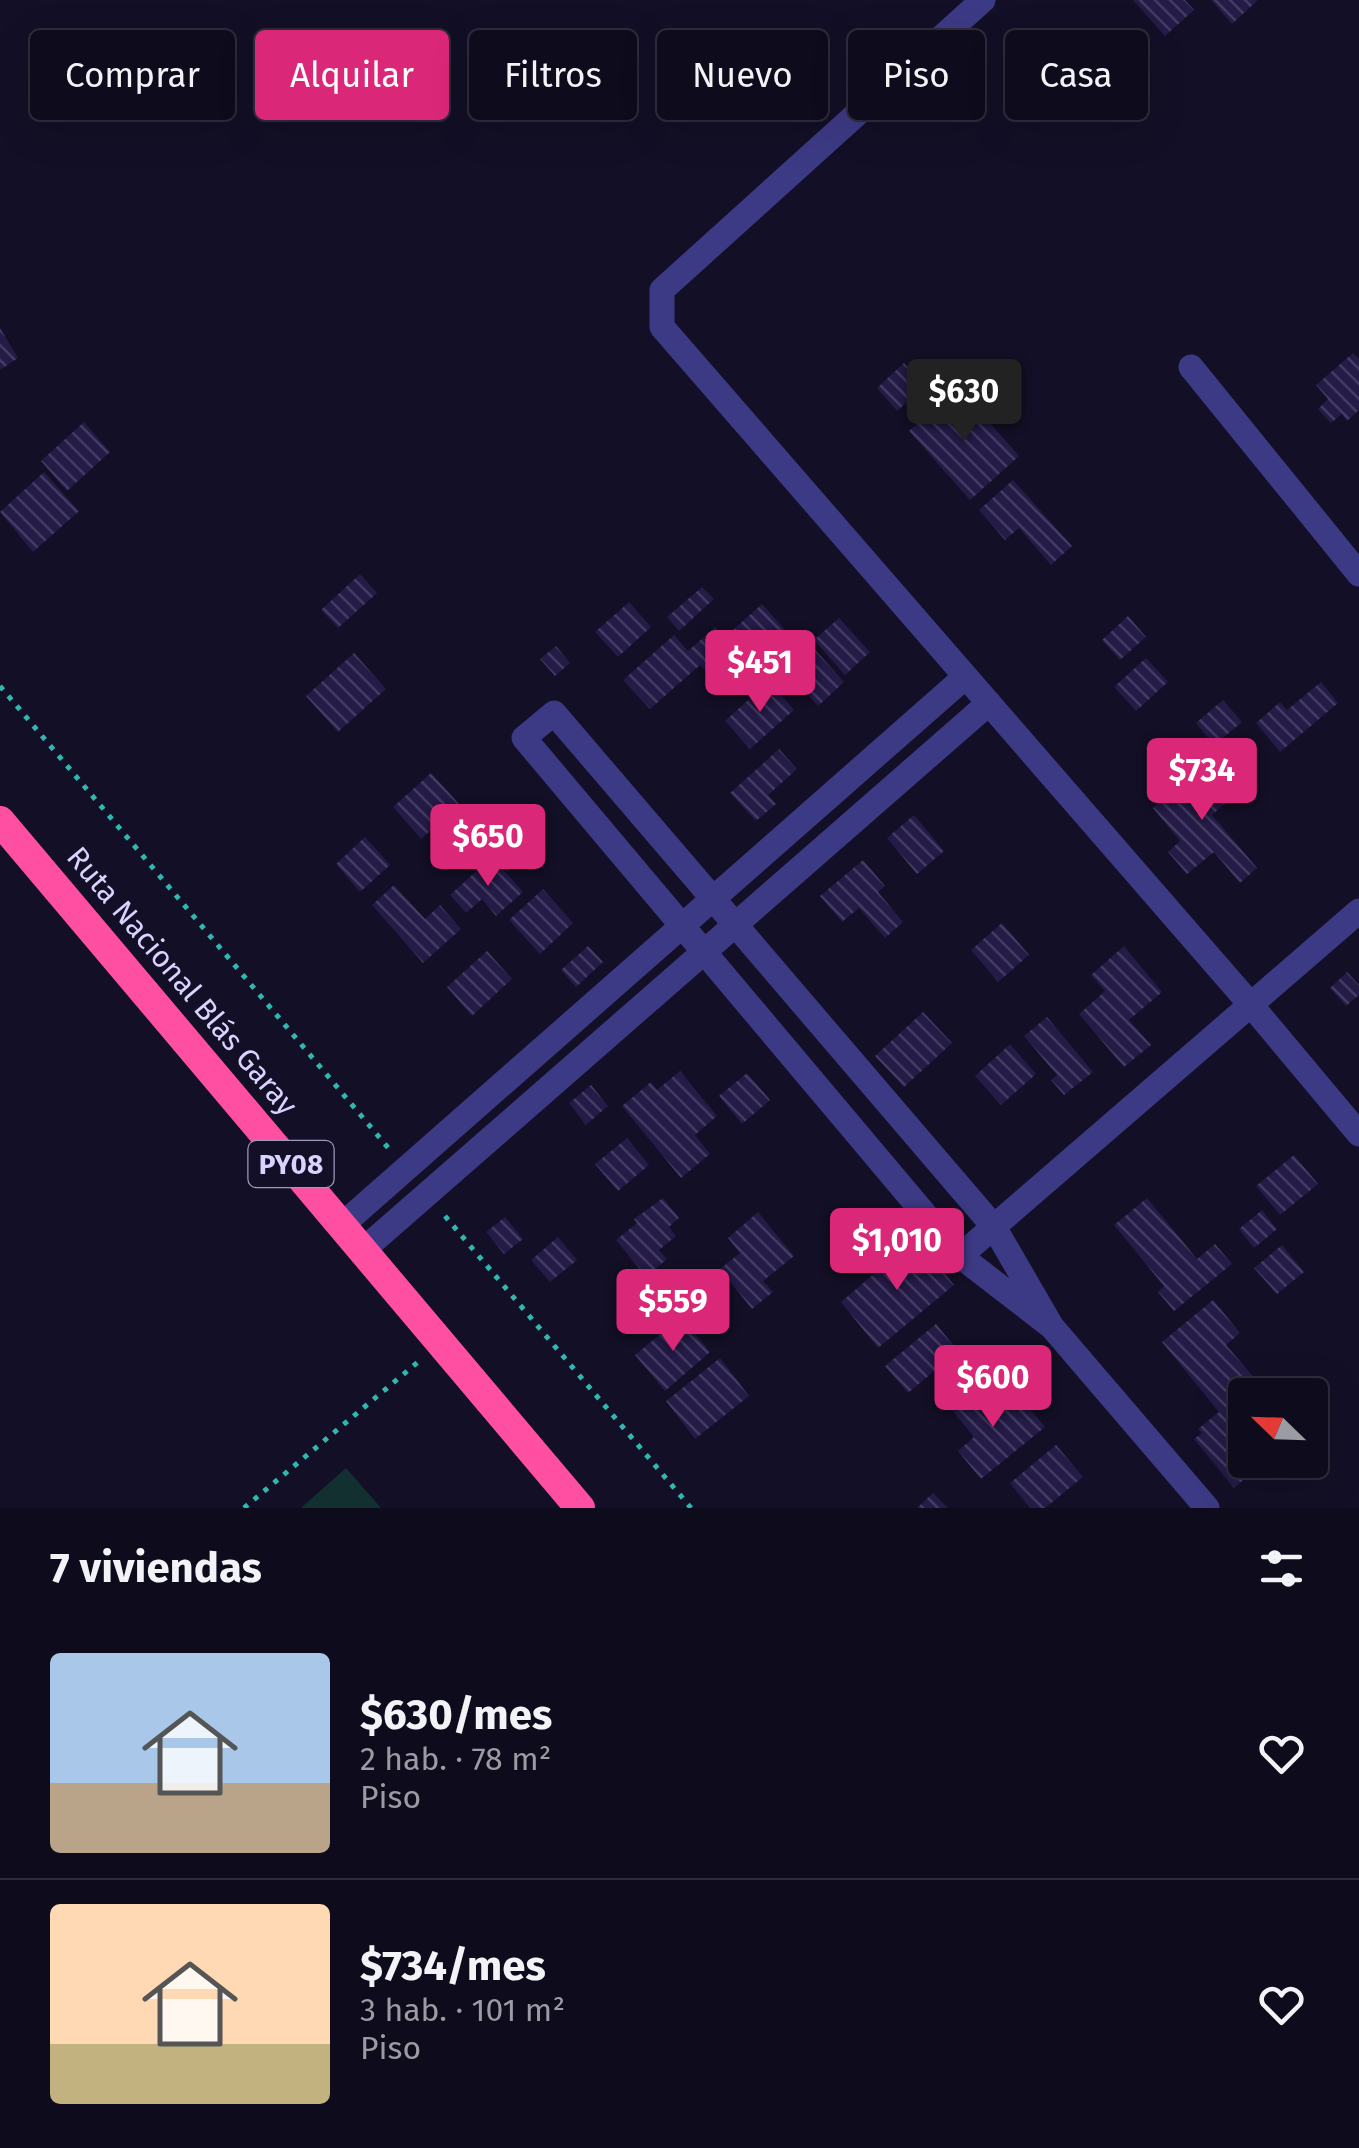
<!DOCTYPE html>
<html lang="es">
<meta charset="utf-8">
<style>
body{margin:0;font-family:"Fira Sans",sans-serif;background:#171425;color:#f1f3f6;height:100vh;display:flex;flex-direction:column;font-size:38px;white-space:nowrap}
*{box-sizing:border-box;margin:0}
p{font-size:32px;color:#9b9ba3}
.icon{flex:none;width:55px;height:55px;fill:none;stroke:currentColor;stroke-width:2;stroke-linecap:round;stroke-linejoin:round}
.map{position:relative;height:1508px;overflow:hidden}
.sheet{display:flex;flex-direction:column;background:#0e0b1c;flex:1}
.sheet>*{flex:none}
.hud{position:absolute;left:30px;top:30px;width:1300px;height:90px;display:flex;gap:20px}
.needle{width:65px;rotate:293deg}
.tools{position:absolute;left:1228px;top:1378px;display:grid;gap:20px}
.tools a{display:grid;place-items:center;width:100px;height:100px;border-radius:10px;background:#0e0b1c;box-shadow:0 10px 40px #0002,0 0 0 2px #2e2b3b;font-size:50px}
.price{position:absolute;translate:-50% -85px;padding:0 22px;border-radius:10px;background:#db2777;color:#fff;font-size:32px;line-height:65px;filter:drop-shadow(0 2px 5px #0008)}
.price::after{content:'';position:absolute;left:50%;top:60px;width:30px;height:22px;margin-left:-15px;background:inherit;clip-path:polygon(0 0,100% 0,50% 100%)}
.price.on{background:#222;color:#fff}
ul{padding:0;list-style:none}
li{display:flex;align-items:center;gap:30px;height:250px;padding:0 50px}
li+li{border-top:2px solid #2e2b3b}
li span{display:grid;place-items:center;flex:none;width:280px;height:200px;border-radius:10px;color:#555}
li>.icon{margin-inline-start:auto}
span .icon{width:120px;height:120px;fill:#fffc;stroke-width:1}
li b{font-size:42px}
h2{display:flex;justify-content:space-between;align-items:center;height:120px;padding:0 50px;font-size:42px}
.chip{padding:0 35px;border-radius:10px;background:#0e0b1c;box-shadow:0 10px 40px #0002,0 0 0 2px #2e2b3b;font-size:35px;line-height:90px}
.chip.on{background:#db2777;color:#fff}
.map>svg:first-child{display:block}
.pitch{fill:#12302f}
.building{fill:url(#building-back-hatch)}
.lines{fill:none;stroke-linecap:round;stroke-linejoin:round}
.path{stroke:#2fb8b0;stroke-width:5;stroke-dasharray:5 8;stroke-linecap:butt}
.street{stroke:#3d3a85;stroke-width:25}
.highway{stroke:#ff4fa3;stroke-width:30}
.labels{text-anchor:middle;stroke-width:8;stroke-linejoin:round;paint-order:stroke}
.shield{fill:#130f26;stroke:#9e99be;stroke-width:2.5}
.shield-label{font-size:28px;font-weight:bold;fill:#d9d4ff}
.street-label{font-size:30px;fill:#d9d4ff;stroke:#130f26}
</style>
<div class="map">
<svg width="1359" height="1508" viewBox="0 0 1359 1508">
<defs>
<pattern id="building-back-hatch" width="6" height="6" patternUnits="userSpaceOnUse" patternTransform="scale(2.5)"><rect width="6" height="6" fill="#241b47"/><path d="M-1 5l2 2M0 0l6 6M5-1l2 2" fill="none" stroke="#433b63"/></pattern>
</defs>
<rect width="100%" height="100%" fill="#130f26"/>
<!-- pitch -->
<path class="pitch" d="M 346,1468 L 381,1508 L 301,1508 Z"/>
<!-- building -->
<path class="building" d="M 1133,0 L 1185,0 L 1194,10 L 1165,36 Z
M 1211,0 L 1258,0 L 1232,24 Z
M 0,328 L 18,358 L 0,370 Z
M 1353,353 L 1359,359 L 1359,410 L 1347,421 L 1342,414 L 1331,423 L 1318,409 L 1328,399 L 1316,385 Z
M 904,363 L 925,386 L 897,411 L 877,388 Z
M 958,387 L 1019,456 L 970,500 L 909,431 Z
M 84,422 L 110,452 L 67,491 L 41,461 Z
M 44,472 L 79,511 L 33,552 L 0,512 Z
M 1013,480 L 1072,546 L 1051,565 L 1019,528 L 1005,540 L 979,510 Z
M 360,574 L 377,593 L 338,628 L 321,610 Z
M 702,587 L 714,599 L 679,631 L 667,617 Z
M 629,602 L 651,627 L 618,657 L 595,632 Z
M 762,604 L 786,631 L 722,689 L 700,665 L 650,709 L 623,680 L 674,635 L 688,651 L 715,627 L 724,638 Z
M 1128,616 L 1146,637 L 1120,660 L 1102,640 Z
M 839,618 L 870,652 L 845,675 L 814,640 Z
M 810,644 L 844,682 L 818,706 L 784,668 Z
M 556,646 L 570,663 L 555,676 L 540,659 Z
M 354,653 L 386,689 L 338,732 L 306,696 Z
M 1146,658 L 1168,682 L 1136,711 L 1114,687 Z
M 769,681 L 794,710 L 750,749 L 725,721 Z
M 1321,682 L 1338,703 L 1280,752 L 1256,723 L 1280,702 L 1287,710 Z
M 1223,700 L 1242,722 L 1214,745 L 1196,723 Z
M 779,749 L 797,769 L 768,795 L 776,804 L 756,821 L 730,793 Z
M 1208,761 L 1235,794 L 1212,815 L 1257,868 L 1240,883 L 1214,852 L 1187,874 L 1168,852 L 1180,841 L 1153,808 Z
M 431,773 L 460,805 L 421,839 L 393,807 Z
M 914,815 L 944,851 L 917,874 L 887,838 Z
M 458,819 L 478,841 L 458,858 L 439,836 Z
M 365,837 L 390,865 L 360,892 L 336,864 Z
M 492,857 L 523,892 L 496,916 L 482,899 L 466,913 L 450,895 Z
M 863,860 L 885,886 L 878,892 L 903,922 L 885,938 L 859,908 L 842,922 L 820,896 Z
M 394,885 L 425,919 L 440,905 L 461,929 L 423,963 L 372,905 Z
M 543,889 L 573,923 L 540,954 L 509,920 Z
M 1002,923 L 1029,955 L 998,982 L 971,950 Z
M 588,946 L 603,962 L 576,987 L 561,970 Z
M 1124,946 L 1162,992 L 1129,1020 L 1151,1045 L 1124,1067 L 1079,1014 L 1105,991 L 1091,975 Z
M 487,951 L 512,979 L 472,1016 L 447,987 Z
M 1347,972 L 1359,985 L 1359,995 L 1346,1006 L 1330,988 Z
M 923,1012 L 952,1043 L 904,1087 L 875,1056 Z
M 1047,1017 L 1093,1072 L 1064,1095 L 1051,1080 L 1057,1075 L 1024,1036 Z
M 1010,1044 L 1036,1074 L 1001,1105 L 975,1076 Z
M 680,1071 L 717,1116 L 695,1135 L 710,1154 L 681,1178 L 622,1106 L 651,1082 L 657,1090 Z
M 747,1073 L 770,1100 L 742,1124 L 719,1096 Z
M 591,1085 L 608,1106 L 586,1125 L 569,1103 Z
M 627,1138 L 649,1165 L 618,1191 L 595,1164 Z
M 1294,1155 L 1318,1184 L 1280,1215 L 1256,1186 Z
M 663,1198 L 679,1218 L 669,1227 L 676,1236 L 659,1250 L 667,1259 L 646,1277 L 616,1240 L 637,1223 L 634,1219 Z
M 1147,1198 L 1197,1259 L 1215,1244 L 1232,1264 L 1174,1311 L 1158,1292 L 1164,1286 L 1114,1225 Z
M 1262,1210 L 1277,1229 L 1254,1248 L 1239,1229 Z
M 758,1212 L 794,1256 L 763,1281 L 773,1292 L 752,1309 L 720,1269 L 740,1253 L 728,1238 Z
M 505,1217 L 523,1239 L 504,1254 L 486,1232 Z
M 558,1237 L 577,1260 L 550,1282 L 531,1260 Z
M 916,1238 L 954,1285 L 878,1348 L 841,1302 Z
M 1282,1245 L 1304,1272 L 1277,1294 L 1254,1268 Z
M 1213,1300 L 1240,1333 L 1226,1345 L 1257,1381 L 1237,1398 L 1245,1408 L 1245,1460 L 1267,1460 L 1234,1488 L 1194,1439 L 1202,1433 L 1198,1429 L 1219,1412 L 1162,1342 Z
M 681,1317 L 710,1352 L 665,1391 L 635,1355 Z
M 936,1324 L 958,1351 L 908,1393 L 885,1366 Z
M 720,1358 L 749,1396 L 695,1439 L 666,1401 Z
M 973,1384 L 999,1416 L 1021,1398 L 1045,1427 L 981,1479 L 958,1451 L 974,1437 L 948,1405 Z
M 1056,1445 L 1083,1477 L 1045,1508 L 1030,1508 L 1010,1483 Z
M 933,1493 L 948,1508 L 917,1508 Z"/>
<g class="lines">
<!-- path -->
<path class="path" d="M 0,686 L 390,1150
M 445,1216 L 691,1508
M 244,1508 L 418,1362"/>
<!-- street -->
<path class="street" d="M 983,0 L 662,290 L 662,327 L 1251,1005 L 1359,1134
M 1191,367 L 1359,574
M 342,1225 L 965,677
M 363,1250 L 989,703
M 960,1256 L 1359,911
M 1052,1327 L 960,1256 L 524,738 L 554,713 L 994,1227 L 1052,1327 L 1207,1508"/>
<!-- highway -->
<path class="highway" d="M 0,821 L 580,1508"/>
</g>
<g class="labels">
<!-- shield labels -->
<rect class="shield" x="248.5" y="1141" width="85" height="46" rx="8"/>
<g class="shield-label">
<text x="291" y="1174">PY08</text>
</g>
<!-- street labels -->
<g class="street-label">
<text transform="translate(182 981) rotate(50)" y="10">Ruta Nacional Blás Garay</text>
</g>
</g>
</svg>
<div class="tools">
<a><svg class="needle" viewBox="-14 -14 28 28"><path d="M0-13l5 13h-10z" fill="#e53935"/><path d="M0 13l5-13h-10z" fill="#9b9ba3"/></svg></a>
</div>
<b class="price on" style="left:964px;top:444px">$630</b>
<b class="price" style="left:760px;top:715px">$451</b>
<b class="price" style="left:1202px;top:823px">$734</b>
<b class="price" style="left:488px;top:889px">$650</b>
<b class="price" style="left:897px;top:1293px">$1,010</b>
<b class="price" style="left:673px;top:1354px">$559</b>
<b class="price" style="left:993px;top:1430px">$600</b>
<div class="hud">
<a class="chip">Comprar</a>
<a class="chip on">Alquilar</a>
<a class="chip">Filtros</a>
<a class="chip">Nuevo</a>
<a class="chip">Piso</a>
<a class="chip">Casa</a>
</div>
</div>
<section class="sheet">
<h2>7 viviendas<svg class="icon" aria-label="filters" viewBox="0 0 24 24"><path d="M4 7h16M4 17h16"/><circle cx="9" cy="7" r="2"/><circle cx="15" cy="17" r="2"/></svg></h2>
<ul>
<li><span style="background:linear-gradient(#a9c7e8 65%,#b9a48a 0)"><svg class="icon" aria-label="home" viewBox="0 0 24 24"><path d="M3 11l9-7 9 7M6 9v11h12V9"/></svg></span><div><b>$630/mes</b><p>2 hab. · 78 m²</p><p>Piso</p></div><svg class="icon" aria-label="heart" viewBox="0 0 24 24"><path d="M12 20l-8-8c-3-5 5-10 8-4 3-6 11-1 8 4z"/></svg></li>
<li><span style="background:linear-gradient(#ffd9b3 70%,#c2b280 0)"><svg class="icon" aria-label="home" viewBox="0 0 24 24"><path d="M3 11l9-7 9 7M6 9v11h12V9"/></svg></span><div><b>$734/mes</b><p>3 hab. · 101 m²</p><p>Piso</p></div><svg class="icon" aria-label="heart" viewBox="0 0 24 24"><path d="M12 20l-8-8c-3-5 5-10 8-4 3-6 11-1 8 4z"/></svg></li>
</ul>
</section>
